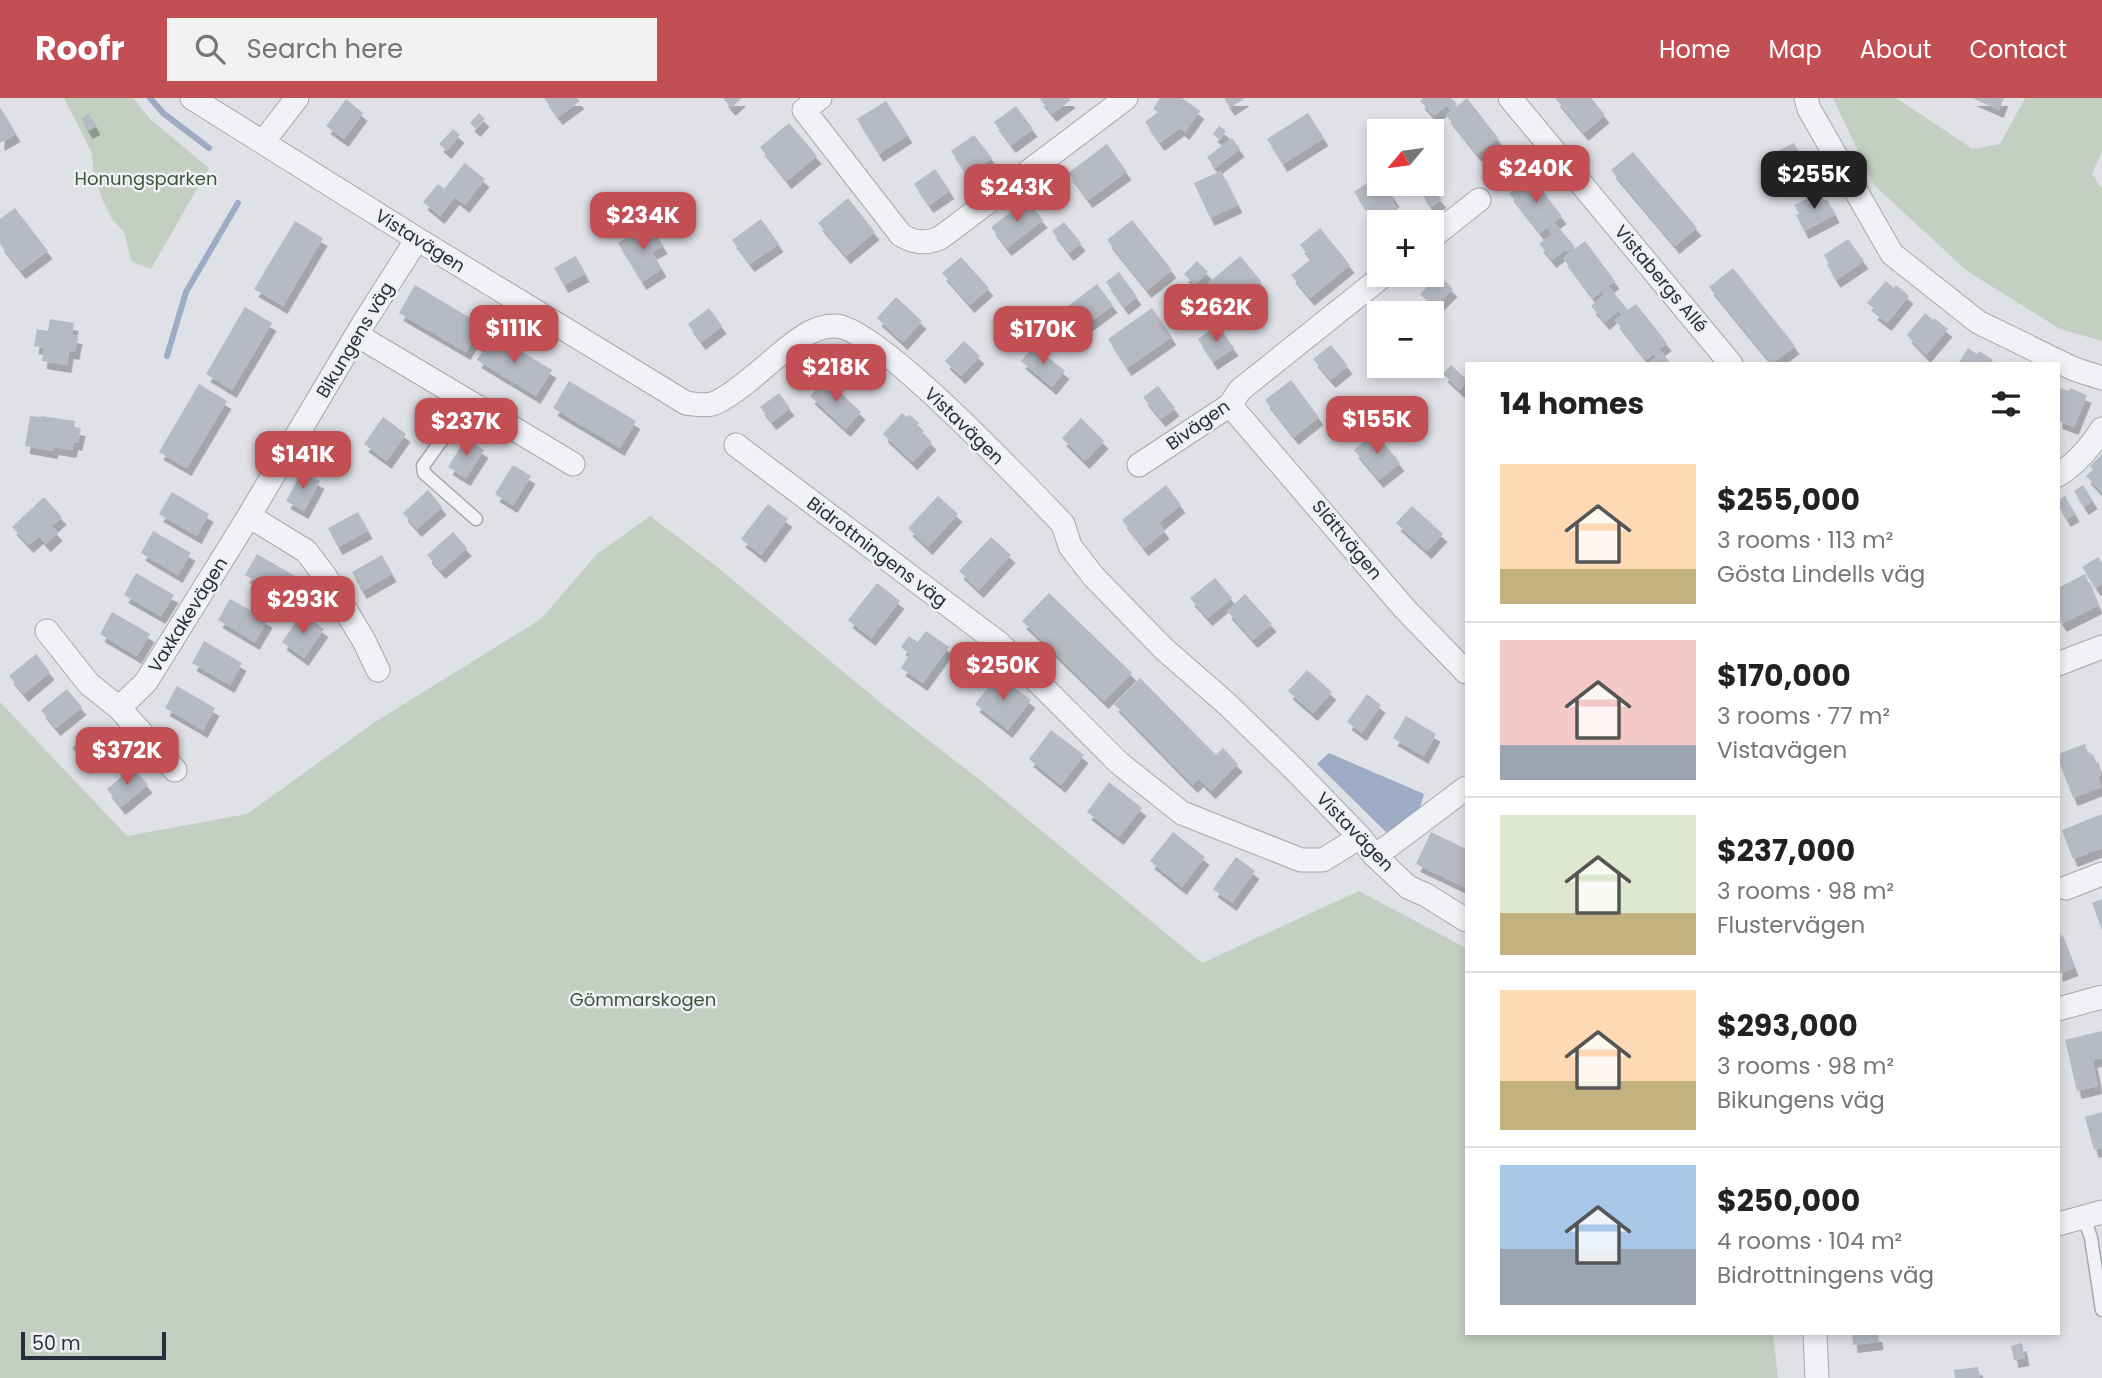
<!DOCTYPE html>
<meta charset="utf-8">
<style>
body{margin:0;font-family:Poppins,sans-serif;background:#f2f2f2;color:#222;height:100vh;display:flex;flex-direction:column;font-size:26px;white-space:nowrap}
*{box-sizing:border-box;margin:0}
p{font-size:23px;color:#767676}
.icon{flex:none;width:38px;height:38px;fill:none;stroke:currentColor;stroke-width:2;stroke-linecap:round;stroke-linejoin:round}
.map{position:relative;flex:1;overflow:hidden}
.drawer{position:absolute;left:1465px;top:264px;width:595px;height:973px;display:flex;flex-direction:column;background:#fff;border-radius:0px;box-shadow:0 4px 10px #0003}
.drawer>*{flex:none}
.needle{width:46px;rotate:241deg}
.controls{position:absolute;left:1367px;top:21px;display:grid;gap:14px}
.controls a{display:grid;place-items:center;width:77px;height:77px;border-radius:0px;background:#fff;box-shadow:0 4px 10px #0003;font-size:35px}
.scale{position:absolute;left:21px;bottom:18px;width:145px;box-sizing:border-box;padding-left:7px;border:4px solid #2a2e3c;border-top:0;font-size:19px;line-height:24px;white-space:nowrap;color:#2a2e3c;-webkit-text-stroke:5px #eef0f5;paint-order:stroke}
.price{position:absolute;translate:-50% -60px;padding:0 16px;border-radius:14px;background:#c14f54;color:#fff;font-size:23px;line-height:46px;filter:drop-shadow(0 2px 4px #0008)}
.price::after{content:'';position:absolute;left:50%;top:42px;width:21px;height:16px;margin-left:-10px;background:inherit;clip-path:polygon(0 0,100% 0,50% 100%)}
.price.selected{background:#222;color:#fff}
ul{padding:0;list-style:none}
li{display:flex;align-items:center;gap:21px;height:175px;padding:0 35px}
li+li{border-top:2px solid #e0e0e0}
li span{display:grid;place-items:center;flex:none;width:196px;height:140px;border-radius:0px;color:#555}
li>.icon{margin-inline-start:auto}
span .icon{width:84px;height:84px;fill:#fffc;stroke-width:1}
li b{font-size:30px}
h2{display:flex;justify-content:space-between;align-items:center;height:84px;padding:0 35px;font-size:30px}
header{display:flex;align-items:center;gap:42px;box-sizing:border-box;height:98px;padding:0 35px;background:#c14f54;color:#fff}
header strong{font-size:33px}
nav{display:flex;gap:38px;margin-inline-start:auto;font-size:24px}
.search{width:490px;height:63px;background:#f2f2f2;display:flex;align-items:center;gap:18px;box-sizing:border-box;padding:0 24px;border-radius:0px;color:#767676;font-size:26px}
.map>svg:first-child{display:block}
.green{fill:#c3d0c1}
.water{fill:#9dacc4}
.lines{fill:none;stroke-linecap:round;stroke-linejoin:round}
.stream{stroke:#9dacc4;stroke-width:6}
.building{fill:#b7bac3;filter:url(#shadow)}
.lane-casing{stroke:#a5a8b0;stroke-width:15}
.street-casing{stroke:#a5a8b0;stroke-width:25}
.lane{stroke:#f1f2f6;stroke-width:12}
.street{stroke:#f1f2f6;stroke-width:23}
.labels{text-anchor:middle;stroke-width:5;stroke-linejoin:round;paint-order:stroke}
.park-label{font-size:18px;fill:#3b5738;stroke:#eef0f5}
.street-label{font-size:18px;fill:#2a2e3c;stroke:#eef0f5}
</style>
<header>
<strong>Roofr</strong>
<div class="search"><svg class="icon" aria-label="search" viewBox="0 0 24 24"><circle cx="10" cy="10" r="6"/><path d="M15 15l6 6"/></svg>Search here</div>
<nav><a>Home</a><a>Map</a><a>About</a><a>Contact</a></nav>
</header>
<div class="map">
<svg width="2102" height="1280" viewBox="0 0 2102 1280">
<defs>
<filter id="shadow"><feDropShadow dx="4.5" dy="8" stdDeviation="0" flood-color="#0004"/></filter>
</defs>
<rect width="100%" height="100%" fill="#dfe1e7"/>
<!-- green -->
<path class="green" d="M 64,0 L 133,0 L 150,21 L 209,70 L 151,171 L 131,163 L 124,134 L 112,121 L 101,99 L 93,71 L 92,55 Z
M 1833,0 L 1896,0 L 1973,51 L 2000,46 L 2025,0 L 2102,0 L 2102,53 L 2092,76 L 2102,91 L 2102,243 L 2060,231 L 1967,173 L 1874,87 Z
M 650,418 L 716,468 L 887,610 L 980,682 L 1202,865 L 1359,793 L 1466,850 L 1466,1236 L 1773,1236 L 1778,1280 L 0,1280 L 0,604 L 127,738 L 247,716 L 375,624 L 541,521 L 597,456 Z"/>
<!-- water -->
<path class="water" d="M 1329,655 L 1424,696 L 1420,710 L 1387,735 L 1317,666 Z"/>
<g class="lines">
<!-- stream -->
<path class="stream" d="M 150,0 L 163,15 L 209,50
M 167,258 L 186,194 L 238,105"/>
</g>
<!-- building -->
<path class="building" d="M 544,0 L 577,0 L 580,3 L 558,19 Z
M 723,0 L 742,0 L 731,10 Z
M 1039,0 L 1069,0 L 1071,2 L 1052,16 Z
M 1160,0 L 1182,0 L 1200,13 L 1185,34 L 1180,30 L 1160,45 L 1145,24 L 1158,14 L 1153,11 Z
M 1224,0 L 1245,0 L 1230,10 Z
M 1423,0 L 1451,0 L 1457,6 L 1450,12 L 1447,7 L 1434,18 L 1420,3 Z
M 1467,0 L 1498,40 L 1477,56 L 1446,17 Z
M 1555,0 L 1591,0 L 1605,17 L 1584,35 Z
M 1972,0 L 2004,0 L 1999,12 Z
M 346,1 L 363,15 L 344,41 L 326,28 Z
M 886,3 L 908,37 L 879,56 L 857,21 Z
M 1016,8 L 1033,31 L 1011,47 L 994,24 Z
M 0,9 L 16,36 L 0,45 Z
M 479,15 L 485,21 L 476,31 L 470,25 Z
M 1308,15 L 1324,40 L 1283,66 L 1267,41 Z
M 89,16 L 96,29 L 88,33 L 81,21 Z
M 789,25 L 817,58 L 787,83 L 760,49 Z
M 1219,28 L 1226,33 L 1220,42 L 1213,36 Z
M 453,31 L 460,37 L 447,53 L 439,46 Z
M 974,37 L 992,60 L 968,77 L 951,53 Z
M 1232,40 L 1240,51 L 1215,70 L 1207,59 Z
M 1794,45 L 1799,54 L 1801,53 L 1809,68 L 1779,84 L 1770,69 L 1772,68 L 1768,58 Z
M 1107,46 L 1127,74 L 1088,102 L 1068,75 Z
M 1633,54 L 1697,130 L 1675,148 L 1611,72 Z
M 465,65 L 485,81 L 465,107 L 455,99 L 440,118 L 423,104 L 438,86 L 444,91 Z
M 935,71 L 950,93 L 929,107 L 914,86 Z
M 1221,73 L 1238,107 L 1210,120 L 1194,85 Z
M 1531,79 L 1562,118 L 1540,135 L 1509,95 Z
M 1374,80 L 1380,89 L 1385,86 L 1395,101 L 1392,103 L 1400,114 L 1384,124 L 1379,124 L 1379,130 L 1354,94 Z
M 1430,88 L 1442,102 L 1431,109 L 1421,95 Z
M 1820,94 L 1824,103 L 1827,101 L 1835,117 L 1804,133 L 1796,117 L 1799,116 L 1794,107 Z
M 848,100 L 875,134 L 846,158 L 818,125 Z
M 1027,102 L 1043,122 L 1007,150 L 991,129 Z
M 15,110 L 48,153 L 21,173 L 0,146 L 0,121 Z
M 761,121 L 779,146 L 750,166 L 732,142 Z
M 1132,122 L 1172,172 L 1147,192 L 1107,142 Z
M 295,123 L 323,140 L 283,208 L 254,191 Z
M 1064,124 L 1081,145 L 1069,155 L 1052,133 Z
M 649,125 L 663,148 L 652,154 L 662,171 L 642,184 L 618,145 Z
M 1555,125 L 1575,149 L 1568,154 L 1566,151 L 1552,162 L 1539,146 L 1552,136 L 1548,130 Z
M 1320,130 L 1350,167 L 1310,200 L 1291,177 L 1311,161 L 1300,147 Z
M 1848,141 L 1864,163 L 1836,182 L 1827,167 L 1829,166 L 1824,157 Z
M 1585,143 L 1615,183 L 1593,200 L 1563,160 Z
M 576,158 L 585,176 L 564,187 L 554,170 Z
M 1240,158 L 1261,183 L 1221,217 L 1200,192 Z
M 961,159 L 989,190 L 970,207 L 942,175 Z
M 1197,163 L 1208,174 L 1195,187 L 1184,176 Z
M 1733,170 L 1795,248 L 1772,266 L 1709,189 Z
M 1119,174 L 1137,199 L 1124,209 L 1106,184 Z
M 1439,177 L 1453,191 L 1434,210 L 1420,196 Z
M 1886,183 L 1894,190 L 1896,187 L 1909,198 L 1887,225 L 1873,214 L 1875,211 L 1867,205 Z
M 1097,186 L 1113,207 L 1079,232 L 1063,212 Z
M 415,187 L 482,227 L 466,254 L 399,215 Z
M 1609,189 L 1628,212 L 1636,206 L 1667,245 L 1646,262 L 1615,222 L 1622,217 L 1618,213 L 1605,224 L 1591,208 L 1604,197 L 1602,195 Z
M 896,199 L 922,223 L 903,244 L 877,220 Z
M 245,209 L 272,225 L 232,292 L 206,276 Z
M 709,210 L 722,228 L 701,244 L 688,226 Z
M 1152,210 L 1172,239 L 1127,270 L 1108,241 Z
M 1925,215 L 1933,222 L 1934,220 L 1948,231 L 1926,257 L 1907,237 Z
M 50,221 L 74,225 L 72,237 L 78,238 L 75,254 L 69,253 L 67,267 L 42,263 L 44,250 L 34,248 L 37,231 L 48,233 Z
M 1218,227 L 1234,250 L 1213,264 L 1198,241 Z
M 493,236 L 552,272 L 536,298 L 477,262 Z
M 964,243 L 980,258 L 961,278 L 945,263 Z
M 1331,247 L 1348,268 L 1331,282 L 1313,261 Z
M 1034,248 L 1065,273 L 1052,289 L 1021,263 Z
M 1968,250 L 1977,256 L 1979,253 L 1993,262 L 1991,266 L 1958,266 Z
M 1660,252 L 1671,266 L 1648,266 L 1656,259 L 1654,257 Z
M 1451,267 L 1466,281 L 1466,284 L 1460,292 L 1443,276 Z
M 826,281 L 861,314 L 846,331 L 810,298 Z
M 1291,282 L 1319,319 L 1294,339 L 1265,302 Z
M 569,283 L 636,323 L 620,350 L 553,310 Z
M 199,286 L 227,303 L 187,370 L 159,354 Z
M 1158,288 L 1175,310 L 1161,321 L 1143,299 Z
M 2060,290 L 2069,293 L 2070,290 L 2087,297 L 2074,329 L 2058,323 L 2058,296 Z
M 779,295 L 790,310 L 772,324 L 760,309 Z
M 902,315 L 907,319 L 910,317 L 919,325 L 916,328 L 932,344 L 913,364 L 883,336 Z
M 30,318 L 41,319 L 41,318 L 75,323 L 74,329 L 81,330 L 78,345 L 74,344 L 72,352 L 54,349 L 53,353 L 25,348 Z
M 383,319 L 406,336 L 387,363 L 364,346 Z
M 1081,320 L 1104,343 L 1085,363 L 1062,340 Z
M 1375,334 L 1400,365 L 1379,382 L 1354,352 Z
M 466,340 L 484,352 L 466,380 L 448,369 Z
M 2102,356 L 2102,395 L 2086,378 L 2093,371 L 2090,368 Z
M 513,367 L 531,378 L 513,407 L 495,396 Z
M 302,373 L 320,383 L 304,413 L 286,403 Z
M 1166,387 L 1181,407 L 1159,425 L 1165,433 L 1144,450 L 1122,422 Z
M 2083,387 L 2093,403 L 2084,409 L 2074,393 Z
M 428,392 L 442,409 L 417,431 L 403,415 Z
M 172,394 L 209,416 L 197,438 L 159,416 Z
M 938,398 L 958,416 L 928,449 L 908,430 Z
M 2065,398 L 2075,416 L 2066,421 L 2058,407 L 2058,402 Z
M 44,399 L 62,419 L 52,428 L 58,435 L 46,446 L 39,438 L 29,447 L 12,429 Z
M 768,406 L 788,421 L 761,457 L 741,441 Z
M 1412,408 L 1443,436 L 1427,453 L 1396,425 Z
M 358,414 L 368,433 L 338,449 L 328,430 Z
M 153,433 L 191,455 L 178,477 L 141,455 Z
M 453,434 L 467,450 L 441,473 L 427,457 Z
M 991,439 L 1011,457 L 979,492 L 959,473 Z
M 257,456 L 295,478 L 282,499 L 245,477 Z
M 382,457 L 392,476 L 362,493 L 352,474 Z
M 2098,459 L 2102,465 L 2102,486 L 2096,490 L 2082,469 Z
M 136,475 L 174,497 L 161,518 L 124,497 Z
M 2085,476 L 2098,508 L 2062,526 L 2058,519 L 2058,490 Z
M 1215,480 L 1232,500 L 1208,520 L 1190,500 Z
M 877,485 L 900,503 L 871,540 L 848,522 Z
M 1049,495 L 1132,575 L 1104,603 L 1022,523 Z
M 1245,496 L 1272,526 L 1253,542 L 1227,513 Z
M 230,501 L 268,522 L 255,544 L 218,522 Z
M 112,514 L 150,536 L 137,558 L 100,536 Z
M 302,515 L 324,531 L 304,560 L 282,544 Z
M 926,533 L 949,549 L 923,585 L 901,570 L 910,556 L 901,549 L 909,538 L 918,544 Z
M 204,543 L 242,565 L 230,587 L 192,565 Z
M 36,556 L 50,574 L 24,596 L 9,578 Z
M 1307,572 L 1332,594 L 1313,615 L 1288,593 Z
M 998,577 L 1031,602 L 1008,632 L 975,606 Z
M 1140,580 L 1216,657 L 1223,650 L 1238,666 L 1211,693 L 1199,681 L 1193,687 L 1114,606 Z
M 177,588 L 215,610 L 203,632 L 165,610 Z
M 67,591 L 82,609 L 56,630 L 41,612 Z
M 1367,596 L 1381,607 L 1362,635 L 1347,624 Z
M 1406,618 L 1436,636 L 1424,658 L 1393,640 Z
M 99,629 L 113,647 L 87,668 L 72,650 Z
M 1051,632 L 1084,657 L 1061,687 L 1029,661 Z
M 2085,646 L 2089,657 L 2093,656 L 2101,677 L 2098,679 L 2101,689 L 2073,700 L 2058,661 L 2058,656 Z
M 133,669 L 148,687 L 121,709 L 107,691 Z
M 1109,684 L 1142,710 L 1119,739 L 1087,714 Z
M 2102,716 L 2102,750 L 2073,761 L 2062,732 Z
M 1173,734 L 1205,759 L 1182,789 L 1150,763 Z
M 1431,734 L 1466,751 L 1466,790 L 1416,766 Z
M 1236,759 L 1255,773 L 1232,805 L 1213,791 Z
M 2102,801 L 2102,832 L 2092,805 Z
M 2058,829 L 2074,870 L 2058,876 Z
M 2102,933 L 2102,960 L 2093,962 L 2098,988 L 2077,993 L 2065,942 Z
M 2102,1014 L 2102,1050 L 2094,1052 L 2085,1019 Z
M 1852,1236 L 1878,1236 L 1879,1244 L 1853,1247 Z
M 2022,1245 L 2025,1260 L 2014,1262 L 2011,1248 Z
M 1978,1269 L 1980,1280 L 1955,1280 L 1954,1272 Z"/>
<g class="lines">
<defs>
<path id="lane" d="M 469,304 L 423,368 L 424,375 L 476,421
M 2084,1119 L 2091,1140 L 2102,1212"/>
<path id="street" d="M 192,0 L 417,141 L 686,305 C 694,306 704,308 712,306 C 732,300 767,266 785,252 C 800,240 816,227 836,228 C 878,230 1028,390 1063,426 L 1070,448 L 1093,478 L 1164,551 L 1227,606 L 1295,672 L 1360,739 L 1374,757 L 1408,789 L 1426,797 L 1466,822
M 820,0 L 804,12 L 901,137 C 915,145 925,146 940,140 L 1126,0
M 1510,0 L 1731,266
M 1806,0 L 1809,11 L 1892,156 L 1978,224 L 2074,271 L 2102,280
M 263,44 L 297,0
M 1432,139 L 1479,102
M 357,237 L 573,366
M 1230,307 L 1404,510 L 1466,574
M 736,347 L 1000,546 L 1119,665 L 1182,715 L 1301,762 L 1323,762 L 1360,739
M 1139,367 L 1230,307 L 1240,292 L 1384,177
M 2058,377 C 2077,365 2090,350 2102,331
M 47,533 L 89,586 L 119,610 L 175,672
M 2058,566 L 2102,549
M 378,572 L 363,541 L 325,478 L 306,453 L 249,418 L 363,226 L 417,141
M 119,610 L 146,584 L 249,418
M 1374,757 L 1389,748 L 1466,690
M 2066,790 L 2102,776
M 2058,911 L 2102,899
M 2058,1126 L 2102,1114
M 1815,1236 L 1817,1280"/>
</defs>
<!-- lane casing -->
<use href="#lane" class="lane-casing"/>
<!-- street casing -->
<use href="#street" class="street-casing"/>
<!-- lane -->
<use href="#lane" class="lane"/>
<!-- street -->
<use href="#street" class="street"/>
</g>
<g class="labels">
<!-- park labels -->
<g class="park-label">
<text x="146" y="87">Honungsparken</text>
<text x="643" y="908">Gömmarskogen</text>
</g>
<!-- street labels -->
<g class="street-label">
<text transform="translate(420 143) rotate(32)" y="6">Vistavägen</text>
<text transform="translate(1661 181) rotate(50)" y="6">Vistabergs Allé</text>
<text transform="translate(355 242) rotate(-59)" y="6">Bikungens väg</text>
<text transform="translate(1198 327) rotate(-35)" y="6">Bivägen</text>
<text transform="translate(964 328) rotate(44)" y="6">Vistavägen</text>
<text transform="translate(1347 442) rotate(50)" y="6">Slättvägen</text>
<text transform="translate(877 454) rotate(37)" y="6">Bidrottningens väg</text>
<text transform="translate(188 517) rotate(-58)" y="6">Vaxkakevägen</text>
<text transform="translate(1355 734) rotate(46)" y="6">Vistavägen</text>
</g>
</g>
</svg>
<div class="controls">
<a><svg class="needle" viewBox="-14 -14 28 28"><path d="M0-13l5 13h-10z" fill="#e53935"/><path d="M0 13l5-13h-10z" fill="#767676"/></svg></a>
<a>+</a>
<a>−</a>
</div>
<div class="scale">50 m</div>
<b class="price" style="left:1536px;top:107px">$240K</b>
<b class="price selected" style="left:1814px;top:113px">$255K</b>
<b class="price" style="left:1017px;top:126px">$243K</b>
<b class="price" style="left:643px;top:154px">$234K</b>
<b class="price" style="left:1216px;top:246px">$262K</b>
<b class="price" style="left:514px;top:267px">$111K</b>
<b class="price" style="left:1043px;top:268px">$170K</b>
<b class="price" style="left:836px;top:306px">$218K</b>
<b class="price" style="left:1377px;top:358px">$155K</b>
<b class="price" style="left:466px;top:360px">$237K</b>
<b class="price" style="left:303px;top:393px">$141K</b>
<b class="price" style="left:303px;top:538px">$293K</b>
<b class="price" style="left:1003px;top:604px">$250K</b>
<b class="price" style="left:127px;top:689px">$372K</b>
<section class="drawer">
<h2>14 homes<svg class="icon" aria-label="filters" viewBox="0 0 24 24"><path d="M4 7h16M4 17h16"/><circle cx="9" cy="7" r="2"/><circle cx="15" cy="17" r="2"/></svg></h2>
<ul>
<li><span style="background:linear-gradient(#ffd9b3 75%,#c2b280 0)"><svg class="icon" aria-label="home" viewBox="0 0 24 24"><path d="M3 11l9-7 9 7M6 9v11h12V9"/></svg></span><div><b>$255,000</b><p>3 rooms · 113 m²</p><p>Gösta Lindells väg</p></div></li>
<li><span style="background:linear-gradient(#f6c9c9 75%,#9aa5b1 0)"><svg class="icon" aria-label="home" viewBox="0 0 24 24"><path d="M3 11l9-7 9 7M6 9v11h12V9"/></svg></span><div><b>$170,000</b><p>3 rooms · 77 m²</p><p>Vistavägen</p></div></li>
<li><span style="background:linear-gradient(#dfe7d0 70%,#c2b280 0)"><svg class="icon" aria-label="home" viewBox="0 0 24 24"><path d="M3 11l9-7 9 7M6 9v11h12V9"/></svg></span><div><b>$237,000</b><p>3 rooms · 98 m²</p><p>Flustervägen</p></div></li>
<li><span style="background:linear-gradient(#ffd9b3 65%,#c2b280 0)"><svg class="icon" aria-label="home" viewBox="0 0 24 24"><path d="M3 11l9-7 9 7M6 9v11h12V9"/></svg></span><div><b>$293,000</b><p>3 rooms · 98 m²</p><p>Bikungens väg</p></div></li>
<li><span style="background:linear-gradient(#a9c7e8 60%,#9aa5b1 0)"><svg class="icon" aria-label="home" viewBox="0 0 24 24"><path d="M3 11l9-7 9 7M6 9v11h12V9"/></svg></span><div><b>$250,000</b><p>4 rooms · 104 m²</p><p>Bidrottningens väg</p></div></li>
</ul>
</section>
</div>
